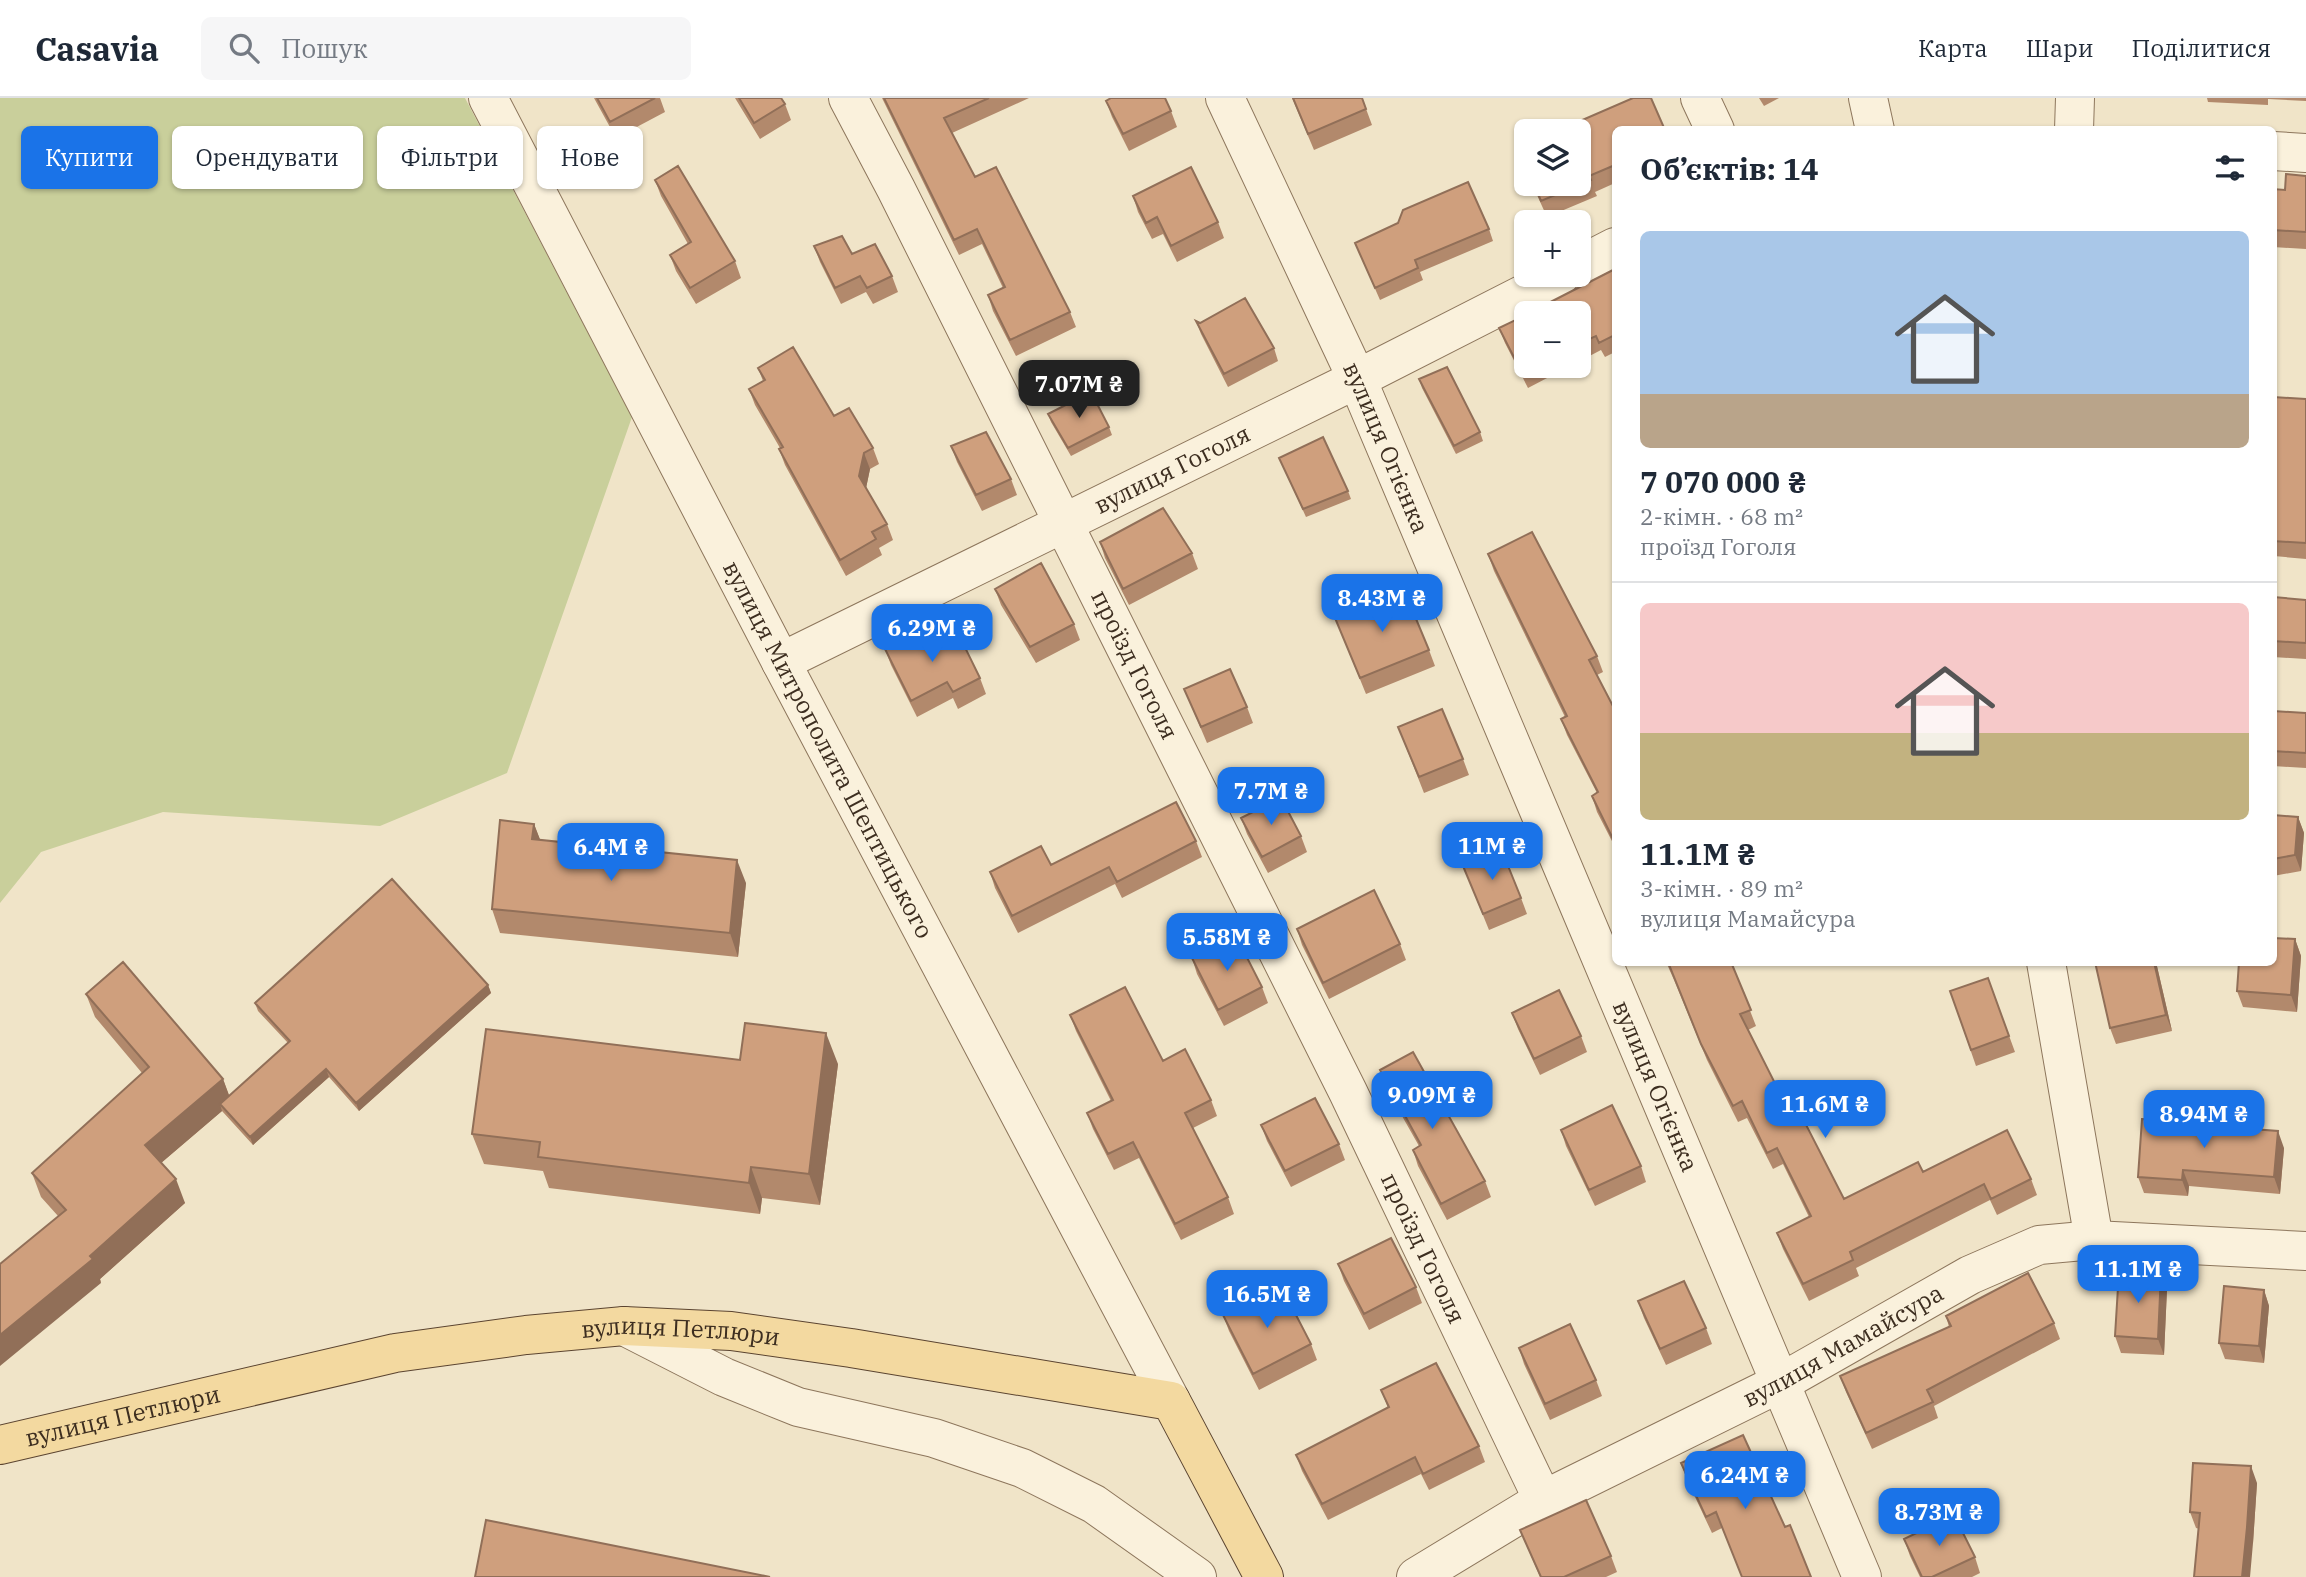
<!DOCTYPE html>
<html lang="uk">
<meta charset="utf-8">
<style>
body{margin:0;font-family:"IBM Plex Serif",serif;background:#f6f6f7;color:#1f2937;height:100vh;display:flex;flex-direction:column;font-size:26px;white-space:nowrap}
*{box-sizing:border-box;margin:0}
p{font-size:23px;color:#747a83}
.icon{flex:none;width:38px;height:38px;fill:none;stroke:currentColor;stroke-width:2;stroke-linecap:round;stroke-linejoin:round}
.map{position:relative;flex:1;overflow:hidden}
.panel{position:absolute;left:1612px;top:28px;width:665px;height:840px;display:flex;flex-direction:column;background:#fff;border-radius:10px;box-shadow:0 2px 5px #0004}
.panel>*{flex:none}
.banner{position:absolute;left:21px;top:28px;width:665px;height:63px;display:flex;gap:14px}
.tools{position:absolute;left:1514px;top:21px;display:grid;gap:14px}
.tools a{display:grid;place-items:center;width:77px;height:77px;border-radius:10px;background:#fff;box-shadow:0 2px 5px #0004;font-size:35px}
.price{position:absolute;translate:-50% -60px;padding:0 16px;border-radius:14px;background:#1a73e8;color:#fff;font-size:23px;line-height:46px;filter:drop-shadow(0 2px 4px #0008)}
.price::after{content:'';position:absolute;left:50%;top:42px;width:21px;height:16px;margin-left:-10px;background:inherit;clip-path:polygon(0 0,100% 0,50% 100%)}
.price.active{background:#222;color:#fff}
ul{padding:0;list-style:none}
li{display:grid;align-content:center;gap:14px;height:371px;padding:0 28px}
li+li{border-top:2px solid #e0e1e3}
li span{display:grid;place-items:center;height:217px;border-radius:10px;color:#555}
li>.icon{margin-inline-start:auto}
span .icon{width:126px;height:126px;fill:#fffc;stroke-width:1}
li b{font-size:30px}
h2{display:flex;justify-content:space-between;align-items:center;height:84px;padding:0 28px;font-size:30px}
.tag{padding:0 24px;border-radius:10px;background:#fff;box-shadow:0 2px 5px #0004;font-size:24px;line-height:63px}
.tag.active{background:#1a73e8;color:#fff}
header{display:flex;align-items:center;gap:42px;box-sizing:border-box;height:98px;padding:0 35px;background:#fff;border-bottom:2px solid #e0e1e3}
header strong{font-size:33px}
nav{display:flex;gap:38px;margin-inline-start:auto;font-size:24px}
.search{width:490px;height:63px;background:#f6f6f7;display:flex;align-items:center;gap:18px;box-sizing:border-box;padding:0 24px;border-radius:10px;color:#747a83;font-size:26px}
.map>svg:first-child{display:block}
.green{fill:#c9cf9b}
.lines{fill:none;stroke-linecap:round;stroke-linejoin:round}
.minor-casing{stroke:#8d765c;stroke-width:40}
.major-casing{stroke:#5b4430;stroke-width:40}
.minor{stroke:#faf1dc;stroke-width:38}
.major{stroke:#f3d9a0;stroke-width:38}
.wall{fill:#b2896c}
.shaded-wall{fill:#916f58}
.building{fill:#cf9f7d;stroke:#916f58;stroke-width:2}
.labels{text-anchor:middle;stroke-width:6;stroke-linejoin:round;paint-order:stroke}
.street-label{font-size:24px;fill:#3d2e20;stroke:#f7eed8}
</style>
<header>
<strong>Casavia</strong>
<div class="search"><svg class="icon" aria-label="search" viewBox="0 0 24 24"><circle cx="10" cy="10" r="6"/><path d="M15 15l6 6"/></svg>Пошук</div>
<nav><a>Карта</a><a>Шари</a><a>Поділитися</a></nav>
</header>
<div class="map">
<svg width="2306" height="1479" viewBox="0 0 2306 1479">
<rect width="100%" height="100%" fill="#f0e4c8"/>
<!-- green -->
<path class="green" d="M 0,0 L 465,0 L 632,319 L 507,675 L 380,728 L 163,714 L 41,754 L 0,805 Z"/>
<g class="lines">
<defs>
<g id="minor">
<path id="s1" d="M 488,0 L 781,564 L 1171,1303"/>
<path id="s2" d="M 848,0 L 896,91 L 1348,994 L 1543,1402"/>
<path id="s3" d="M 1225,0 L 1357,281 L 1862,1479"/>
<path d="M 1700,0 L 1715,32"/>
<path d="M 1868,0 L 1875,32"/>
<path d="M 2074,32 L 2075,0"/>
<path d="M 2273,53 L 2306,55"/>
<path d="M 1578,168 L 1615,149"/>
<path id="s4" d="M 781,564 L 1357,281 L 1561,177"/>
<path d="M 2046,864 L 2094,1142"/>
<path d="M 624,1228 L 724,1279 L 798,1309 L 934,1340 L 1022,1370 L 1094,1406 L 1197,1479"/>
<path id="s5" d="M 1416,1479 L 1543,1402 L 1780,1285 L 1970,1177 L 2039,1147 L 2094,1142 L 2306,1153"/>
</g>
<g id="major">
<path id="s6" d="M 0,1347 L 395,1255 L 526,1237 L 624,1228 L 731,1233 L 851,1250 L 1171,1303 L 1264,1479"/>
</g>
</defs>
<!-- minor casing -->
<use href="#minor" class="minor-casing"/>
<!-- major casing -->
<use href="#major" class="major-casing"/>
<!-- minor -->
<use href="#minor" class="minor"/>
<!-- major -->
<use href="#major" class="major"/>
</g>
<!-- wall -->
<path class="wall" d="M 594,0 L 660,0 L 665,14 L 616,40 Z
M 735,0 L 781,0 L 785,6 L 791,22 L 760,41 Z
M 882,0 L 1029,0 L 952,35 L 975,79 L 1070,214 L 1076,229 L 1016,258 L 993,213 L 988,197 L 1003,190 L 982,146 L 959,157 Z
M 1292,0 L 1362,0 L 1372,27 L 1314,52 Z
M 1759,0 L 1779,0 L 1764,8 Z
M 2207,0 L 2306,0 L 2306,3 L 2268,1 L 2268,7 L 2208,4 Z
M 1106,3 L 1171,13 L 1177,29 L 1129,53 L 1112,19 Z
M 1615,32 L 1615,85 L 1595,94 L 1597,98 L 1547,119 L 1532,86 L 1578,86 L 1578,33 Z
M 2306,78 L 2306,151 L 2273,149 L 2273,91 L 2285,92 Z
M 655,82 L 735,163 L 741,180 L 696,206 L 676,173 L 670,157 L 688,146 L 661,98 Z
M 1133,98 L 1218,124 L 1224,140 L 1177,164 L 1163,136 L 1152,141 L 1138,114 Z
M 1489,131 L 1493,143 L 1420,174 L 1423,182 L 1380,202 L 1355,145 Z
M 814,148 L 852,156 L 892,178 L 898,194 L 873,206 L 866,194 L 841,206 L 820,164 Z
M 1615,171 L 1615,254 L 1605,259 L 1601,252 L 1578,264 L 1578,215 Z
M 1196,223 L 1274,250 L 1278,263 L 1228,289 L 1201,236 Z
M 1499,230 L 1526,268 L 1570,268 L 1528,290 L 1505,245 Z
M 758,270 L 834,318 L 873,350 L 879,366 L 870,371 L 866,390 L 887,426 L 893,442 L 879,450 L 882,457 L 846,478 L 785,367 L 779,351 L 780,350 L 755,307 L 749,291 L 763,283 Z
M 1419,281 L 1480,334 L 1483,343 L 1456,356 L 1422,290 Z
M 2273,299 L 2306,301 L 2306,461 L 2274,458 L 2273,457 Z
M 1048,316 L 1109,329 L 1112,337 L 1071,358 L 1051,324 Z
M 951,348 L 1011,381 L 1017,397 L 982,413 L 957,364 Z
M 1279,360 L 1348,393 L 1351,401 L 1306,419 Z
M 1100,444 L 1192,455 L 1198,471 L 1129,507 L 1105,460 Z
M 1488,456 L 1597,558 L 1603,574 L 1597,577 L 1615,612 L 1615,749 L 1597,714 L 1592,698 L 1597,695 L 1567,637 L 1561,621 L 1565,619 L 1494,473 Z
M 995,491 L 1074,526 L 1080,542 L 1036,565 L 1001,507 Z
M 2273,499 L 2306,502 L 2306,561 L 2273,559 Z
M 1335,520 L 1429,552 L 1435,568 L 1366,596 Z
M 885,551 L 980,580 L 986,596 L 958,611 L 953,600 L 917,619 L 891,567 Z
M 1184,591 L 1247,609 L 1253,625 L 1207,645 Z
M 2273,613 L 2306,615 L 2306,670 L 2273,668 Z
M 1398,629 L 1463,661 L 1469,677 L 1424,695 Z
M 2273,717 L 2298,719 L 2304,735 L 2301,773 L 2273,778 Z
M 1241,720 L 1301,738 L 1307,754 L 1268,775 L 1247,736 Z
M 534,726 L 540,742 L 746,785 L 738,859 L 500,835 L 492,811 Z
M 1196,743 L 1202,759 L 1122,800 L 1115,786 L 1018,835 L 995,790 L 990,774 L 1051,767 Z
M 1463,768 L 1521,800 L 1527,816 L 1489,832 Z
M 1297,831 L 1400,846 L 1406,862 L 1329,901 L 1302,847 Z
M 2295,841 L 2301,858 L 2297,914 L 2243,909 L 2237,893 Z
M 1192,860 L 1262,889 L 1268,905 L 1224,928 L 1197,876 Z
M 1666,864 L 1731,864 L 1756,928 L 1748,932 L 1791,1017 L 1844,1101 L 1923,1074 L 2031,1081 L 2037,1097 L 1997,1117 L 1990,1102 L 1856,1170 L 1859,1178 L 1809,1203 L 1783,1151 L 1777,1135 L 1809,1119 L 1783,1066 L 1773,1071 L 1747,1020 L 1738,1024 L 1707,962 L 1674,882 Z
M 2095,864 L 2156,864 L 2172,933 L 2116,946 L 2110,930 Z
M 1988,880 L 2015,954 L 1976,968 L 1950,893 Z
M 488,887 L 491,895 L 359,1013 L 329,979 L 253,1047 L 222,1013 L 161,1065 L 185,1105 L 100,1181 L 101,1185 L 58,1118 L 41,1099 L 32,1075 L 142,975 L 95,919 L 86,896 L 223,981 L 229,998 L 288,945 L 258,913 L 255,905 Z
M 1512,915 L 1581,938 L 1587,954 L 1540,977 L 1518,931 Z
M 1070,917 L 1163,963 L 1211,1002 L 1217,1018 L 1193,1030 L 1228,1099 L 1234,1116 L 1181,1142 L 1139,1060 L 1114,1072 L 1093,1031 L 1087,1015 L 1111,1003 L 1076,933 Z
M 740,962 L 838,966 L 820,1107 L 762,1100 L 760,1116 L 549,1090 L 543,1073 L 484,1066 L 472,1036 Z
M 1380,972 L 1485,1083 L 1491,1099 L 1447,1122 L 1418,1068 L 1413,1052 L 1419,1048 L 1385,988 Z
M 2186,1024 L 2187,1026 L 2284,1050 L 2280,1096 L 2189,1088 L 2188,1098 L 2144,1095 L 2138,1079 Z
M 1261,1027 L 1339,1046 L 1345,1062 L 1291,1089 L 1267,1043 Z
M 1561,1032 L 1641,1068 L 1646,1084 L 1595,1108 L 1566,1048 Z
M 1338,1166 L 1416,1189 L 1422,1205 L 1369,1232 L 1344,1183 Z
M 2161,1175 L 2167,1191 L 2164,1257 L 2121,1255 L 2115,1238 Z
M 2264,1192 L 2269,1208 L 2264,1265 L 2225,1261 L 2219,1245 Z
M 1638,1203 L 1706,1230 L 1712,1246 L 1666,1267 L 1644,1220 Z
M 1223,1217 L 1311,1246 L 1317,1262 L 1259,1292 L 1229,1233 Z
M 1946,1218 L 2054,1225 L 2060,1241 L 1934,1308 L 1938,1320 L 1872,1351 L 1846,1294 L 1840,1278 L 1949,1229 Z
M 1519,1250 L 1596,1282 L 1602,1298 L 1550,1322 L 1524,1266 Z
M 1381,1292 L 1479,1348 L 1485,1364 L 1429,1392 L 1421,1376 L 1328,1422 L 1302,1373 L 1296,1357 L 1388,1310 Z
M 1681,1365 L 1785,1429 L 1811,1479 L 1742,1479 L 1722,1430 L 1712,1435 L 1687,1382 Z
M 2257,1385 L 2253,1445 L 2196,1430 L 2190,1414 Z
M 1520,1432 L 1611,1458 L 1617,1474 L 1606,1479 L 1540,1479 Z
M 1904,1441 L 1975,1459 L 1980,1475 L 1972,1479 L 1920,1479 L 1910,1458 Z"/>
<!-- shaded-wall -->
<path class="shaded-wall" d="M 864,355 L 870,371 L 865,395 L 859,378 Z
M 2298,719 L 2304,735 L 2301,773 L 2295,757 Z
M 534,726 L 543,749 L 532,741 Z
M 737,762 L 746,785 L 738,859 L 730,835 Z
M 2295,841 L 2301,858 L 2297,914 L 2291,897 Z
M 2154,864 L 2156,864 L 2172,933 L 2166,917 Z
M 488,887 L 491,895 L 359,1013 L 356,1005 Z
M 826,935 L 838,966 L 820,1107 L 809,1076 Z
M 326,971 L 329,979 L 253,1047 L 250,1039 Z
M 223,981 L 232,1005 L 220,1006 L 222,1013 L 154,1071 L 145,1047 Z
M 2278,1033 L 2284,1050 L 2280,1096 L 2274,1079 Z
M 751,1069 L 762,1100 L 760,1116 L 749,1085 Z
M 2183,1072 L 2189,1088 L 2188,1098 L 2182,1082 Z
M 176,1081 L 185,1105 L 100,1181 L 101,1185 L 0,1268 L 0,1237 Z
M 2161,1175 L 2167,1191 L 2164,1257 L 2158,1241 Z
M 2264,1192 L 2269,1208 L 2264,1265 L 2259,1248 Z
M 2251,1368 L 2257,1385 L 2253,1445 L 2250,1479 L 2242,1479 Z"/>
<!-- building -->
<path class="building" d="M 597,0 L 655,0 L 610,24 Z
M 739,0 L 781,0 L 785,6 L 754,25 Z
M 884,0 L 989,0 L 944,20 L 975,79 L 996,69 L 1070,214 L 1010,242 L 988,197 L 1005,189 L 977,131 L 954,142 Z
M 1111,0 L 1165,0 L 1171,13 L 1123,36 L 1106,3 Z
M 1293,0 L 1362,0 L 1366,11 L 1308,36 Z
M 1633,0 L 1651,0 L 1665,32 L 1615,32 L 1615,67 L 1589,78 L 1591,82 L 1541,103 L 1534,86 L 1578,86 L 1578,33 L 1557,33 Z
M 1526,47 L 1526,69 L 1518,50 Z
M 678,68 L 735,163 L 690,190 L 670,157 L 691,144 L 655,82 Z
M 1191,69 L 1218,124 L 1171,148 L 1157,119 L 1146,125 L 1133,98 Z
M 2286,76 L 2306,78 L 2306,134 L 2273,132 L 2273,91 L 2285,92 Z
M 1468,84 L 1489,131 L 1415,162 L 1418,170 L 1375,190 L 1355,145 L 1398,125 L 1403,112 Z
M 842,138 L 852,156 L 875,146 L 892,178 L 867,190 L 860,178 L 835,190 L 814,148 Z
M 1615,171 L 1615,237 L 1599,245 L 1596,238 L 1578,246 L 1578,215 L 1529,215 Z
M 1245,200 L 1274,250 L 1224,276 L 1196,223 L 1200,225 Z
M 1526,217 L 1526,268 L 1537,268 L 1522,275 L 1499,230 Z
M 793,249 L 834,318 L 849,310 L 873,350 L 864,355 L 859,378 L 887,426 L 872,434 L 876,441 L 840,462 L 779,351 L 783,349 L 749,291 L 765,282 L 758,270 Z
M 1447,269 L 1480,334 L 1454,348 L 1419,281 Z
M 1091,294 L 1109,329 L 1068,350 L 1048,316 Z
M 2273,299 L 2306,301 L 2306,445 L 2273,443 Z
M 986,334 L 1011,381 L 976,397 L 951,348 Z
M 1323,339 L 1348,393 L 1303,411 L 1279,360 Z
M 1163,410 L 1192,455 L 1123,491 L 1100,444 Z
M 1532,434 L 1597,558 L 1589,562 L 1615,612 L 1615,745 L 1592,698 L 1598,694 L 1561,621 L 1567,618 L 1488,456 Z
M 1041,465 L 1074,526 L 1030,549 L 995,491 Z
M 1404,492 L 1429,552 L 1360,580 L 1335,520 Z
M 2273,499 L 2306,502 L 2306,545 L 2273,543 Z
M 924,531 L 932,546 L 957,533 L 980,580 L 953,594 L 947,584 L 911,603 L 885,551 Z
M 1230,571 L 1247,609 L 1201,629 L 1184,591 Z
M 1442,611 L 1463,661 L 1419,679 L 1398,629 Z
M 2273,613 L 2306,615 L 2306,655 L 2273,653 Z
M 1281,700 L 1301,738 L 1262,759 L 1241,720 Z
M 1176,704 L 1196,743 L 1117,784 L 1109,769 L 1012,818 L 990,774 L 1041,748 L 1051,767 Z
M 2273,717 L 2298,719 L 2295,757 L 2273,761 Z
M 500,722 L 534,726 L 532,741 L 737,762 L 730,835 L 492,811 Z
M 1502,753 L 1521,800 L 1483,816 L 1463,768 Z
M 392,781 L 488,887 L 356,1005 L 326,971 L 250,1039 L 220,1006 L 290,943 L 255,905 Z
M 1374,792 L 1400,846 L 1323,885 L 1297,831 Z
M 1236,838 L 1262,889 L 1218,912 L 1192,860 Z
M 2273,840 L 2295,841 L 2291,897 L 2237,893 L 2239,864 L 2273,864 Z
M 123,864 L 223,981 L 145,1047 L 176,1081 L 90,1158 L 93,1161 L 0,1237 L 0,1166 L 66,1112 L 32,1075 L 149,969 L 86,896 Z
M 1668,864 L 1731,864 L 1751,912 L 1740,916 L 1791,1017 L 1799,1013 L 1844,1101 L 1918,1064 L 1923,1074 L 2007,1032 L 2031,1081 L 1991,1101 L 1984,1086 L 1850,1154 L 1853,1162 L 1803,1186 L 1777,1135 L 1811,1118 L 1777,1050 L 1767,1055 L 1742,1003 L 1733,1008 L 1701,946 Z
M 2095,864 L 2154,864 L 2166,917 L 2110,930 Z
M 1988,880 L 2009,938 L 1971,952 L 1950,893 Z
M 1125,889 L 1163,963 L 1185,951 L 1211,1002 L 1185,1015 L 1228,1099 L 1175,1126 L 1133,1044 L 1108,1056 L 1087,1015 L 1113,1002 L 1070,917 Z
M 1559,892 L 1581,938 L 1534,961 L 1512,915 Z
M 745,925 L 826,935 L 809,1076 L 751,1069 L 749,1085 L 538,1059 L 540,1044 L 472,1036 L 486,931 L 740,962 Z
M 1413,954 L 1485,1083 L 1441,1106 L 1413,1052 L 1421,1047 L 1380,972 Z
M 1315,1000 L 1339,1046 L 1285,1073 L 1261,1027 Z
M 1612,1007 L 1641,1068 L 1589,1092 L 1561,1032 Z
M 2142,1021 L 2186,1024 L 2186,1026 L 2278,1033 L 2274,1079 L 2183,1072 L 2182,1082 L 2138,1079 Z
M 1391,1140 L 1416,1189 L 1364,1216 L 1338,1166 Z
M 2119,1173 L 2161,1175 L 2158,1241 L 2115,1238 Z
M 2028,1175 L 2054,1225 L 1927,1292 L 1933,1304 L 1866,1335 L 1840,1278 L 1951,1228 L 1946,1218 Z
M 1684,1183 L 1706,1230 L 1660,1251 L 1638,1203 Z
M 1281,1188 L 1311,1246 L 1253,1276 L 1223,1217 Z
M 2224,1188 L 2264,1192 L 2259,1248 L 2219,1245 Z
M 1570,1226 L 1596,1282 L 1545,1306 L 1519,1250 Z
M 1436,1265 L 1479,1348 L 1423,1376 L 1415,1359 L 1322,1406 L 1296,1357 L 1389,1309 L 1381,1292 Z
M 1743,1337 L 1785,1429 L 1790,1427 L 1811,1479 L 1742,1479 L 1716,1414 L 1706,1419 L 1681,1365 Z
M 2193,1365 L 2251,1368 L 2247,1429 L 2242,1479 L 2194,1479 L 2200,1415 L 2190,1414 Z
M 1586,1402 L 1611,1458 L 1564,1479 L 1541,1479 L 1520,1432 Z
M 1954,1417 L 1975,1459 L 1932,1479 L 1922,1479 L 1904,1441 Z
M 486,1422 L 770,1479 L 475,1479 Z"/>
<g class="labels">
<!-- street labels -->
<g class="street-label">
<text dy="8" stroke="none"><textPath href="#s3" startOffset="385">вулиця Огієнка</textPath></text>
<text dy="8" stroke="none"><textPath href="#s4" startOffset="436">вулиця Гоголя</textPath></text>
<text dy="8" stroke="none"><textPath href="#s2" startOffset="635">проїзд Гоголя</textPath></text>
<text dy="8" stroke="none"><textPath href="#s1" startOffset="735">вулиця Митрополита Шептицького</textPath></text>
<text dy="8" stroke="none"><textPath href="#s3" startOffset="1078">вулиця Огієнка</textPath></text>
<text dy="8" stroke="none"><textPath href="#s2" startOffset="1286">проїзд Гоголя</textPath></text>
<text dy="8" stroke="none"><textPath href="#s6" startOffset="693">вулиця Петлюри</textPath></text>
<text dy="8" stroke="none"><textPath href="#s5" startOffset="486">вулиця Мамайсура</textPath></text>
<text dy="8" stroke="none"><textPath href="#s6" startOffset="126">вулиця Петлюри</textPath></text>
</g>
</g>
</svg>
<div class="tools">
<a><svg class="icon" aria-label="layers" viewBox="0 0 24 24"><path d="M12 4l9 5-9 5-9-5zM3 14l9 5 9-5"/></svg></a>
<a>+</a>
<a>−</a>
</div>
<b class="price active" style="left:1079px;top:322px">7.07M ₴</b>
<b class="price" style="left:1382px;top:536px">8.43M ₴</b>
<b class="price" style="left:932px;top:566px">6.29M ₴</b>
<b class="price" style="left:1271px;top:729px">7.7M ₴</b>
<b class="price" style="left:1492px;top:784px">11M ₴</b>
<b class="price" style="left:611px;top:785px">6.4M ₴</b>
<b class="price" style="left:1227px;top:875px">5.58M ₴</b>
<b class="price" style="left:1432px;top:1033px">9.09M ₴</b>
<b class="price" style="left:1825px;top:1042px">11.6M ₴</b>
<b class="price" style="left:2204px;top:1052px">8.94M ₴</b>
<b class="price" style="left:2138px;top:1207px">11.1M ₴</b>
<b class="price" style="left:1267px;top:1232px">16.5M ₴</b>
<b class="price" style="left:1745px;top:1413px">6.24M ₴</b>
<b class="price" style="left:1939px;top:1450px">8.73M ₴</b>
<div class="banner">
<a class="tag active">Купити</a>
<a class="tag">Орендувати</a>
<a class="tag">Фільтри</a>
<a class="tag">Нове</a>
</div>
<section class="panel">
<h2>Об’єктів: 14<svg class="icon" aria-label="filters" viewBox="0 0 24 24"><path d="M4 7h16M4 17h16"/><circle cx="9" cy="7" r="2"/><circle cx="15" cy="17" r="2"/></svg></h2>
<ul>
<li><span style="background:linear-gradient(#a9c7e8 75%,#b9a48a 0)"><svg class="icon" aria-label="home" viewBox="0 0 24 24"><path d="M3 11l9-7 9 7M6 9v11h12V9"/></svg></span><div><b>7 070 000 ₴</b><p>2-кімн. · 68 m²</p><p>проїзд Гоголя</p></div></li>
<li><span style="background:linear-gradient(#f6c9c9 60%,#c2b280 0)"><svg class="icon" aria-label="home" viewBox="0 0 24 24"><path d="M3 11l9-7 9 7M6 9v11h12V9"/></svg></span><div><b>11.1M ₴</b><p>3-кімн. · 89 m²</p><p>вулиця Мамайсура</p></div></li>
</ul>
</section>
</div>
